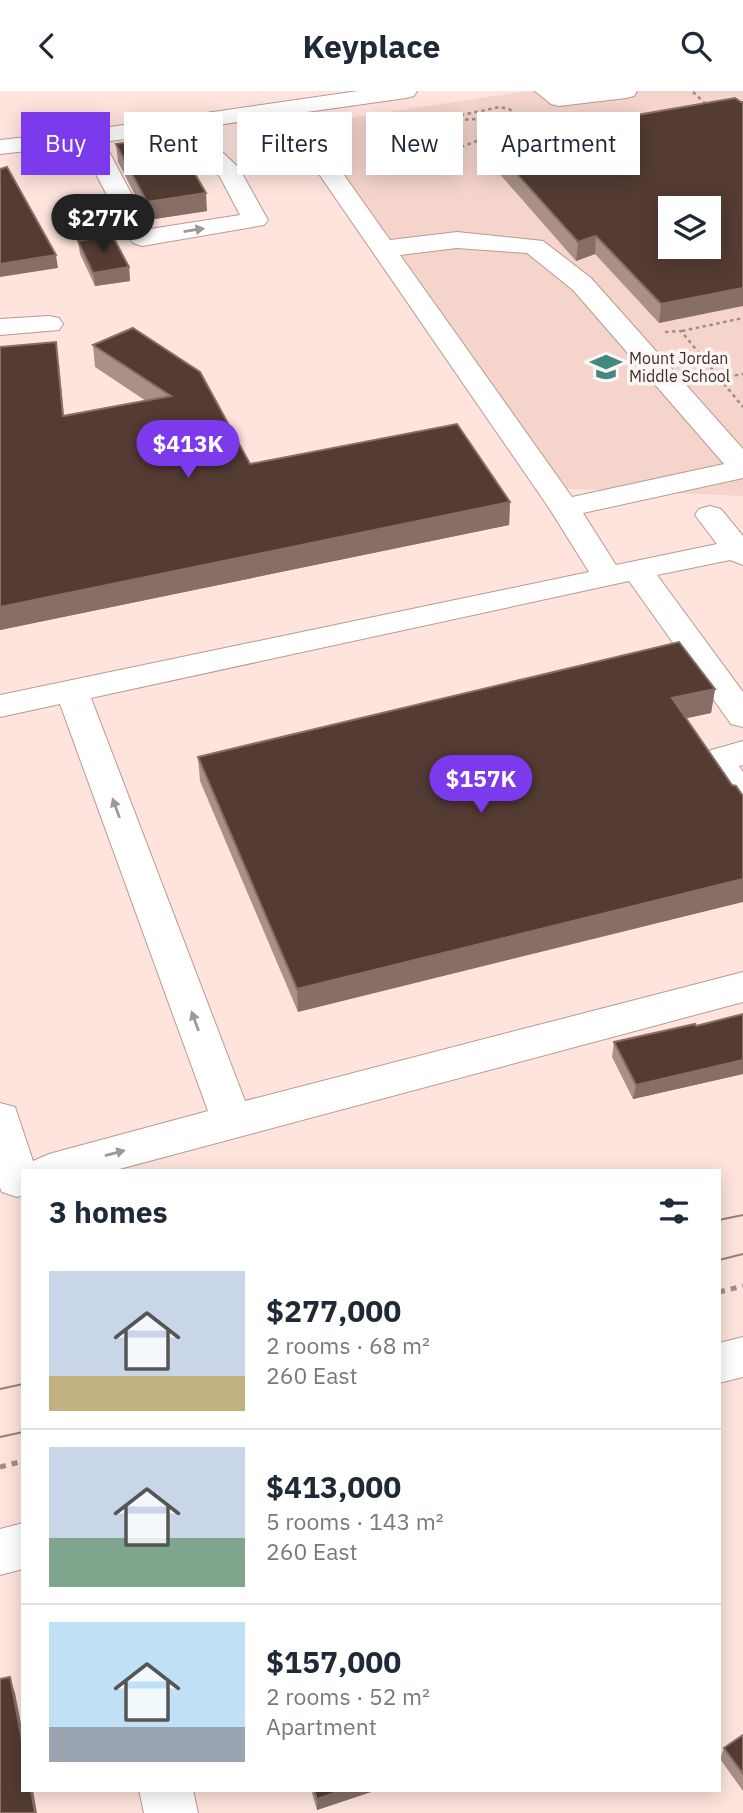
<!DOCTYPE html>
<meta charset="utf-8">
<style>
body{margin:0;font-family:"IBM Plex Sans",sans-serif;background:#f2f2f3;color:#1f2937;height:100vh;display:flex;flex-direction:column;font-size:26px;white-space:nowrap}
*{box-sizing:border-box;margin:0}
p{font-size:23px;color:#747a83}
.icon{flex:none;width:38px;height:38px;fill:none;stroke:currentColor;stroke-width:2;stroke-linecap:round;stroke-linejoin:round}
.map{position:relative;flex:1;overflow:hidden}
.panel{position:absolute;left:21px;top:1078px;width:700px;height:623px;display:flex;flex-direction:column;background:#fff;border-radius:0px;box-shadow:0 4px 18px #0003}
.panel>*{flex:none}
.hud{position:absolute;left:21px;top:21px;width:702px;height:63px;display:flex;gap:14px}
.tools{position:absolute;left:658px;top:105px;display:grid;gap:14px}
.tools a{display:grid;place-items:center;width:63px;height:63px;border-radius:0px;background:#fff;box-shadow:0 4px 18px #0003;font-size:35px}
.price{position:absolute;translate:-50% -60px;padding:0 16px;border-radius:24px;background:#7c3aed;color:#fff;font-size:23px;line-height:46px;filter:drop-shadow(0 2px 4px #0008)}
.price::after{content:'';position:absolute;left:50%;top:42px;width:21px;height:16px;margin-left:-10px;background:inherit;clip-path:polygon(0 0,100% 0,50% 100%)}
.price.selected{background:#222;color:#fff}
ul{padding:0;list-style:none}
li{display:flex;align-items:center;gap:21px;height:175px;padding:0 28px}
li+li{border-top:2px solid #e0e1e3}
li span{display:grid;place-items:center;flex:none;width:196px;height:140px;border-radius:0px;color:#555}
li>.icon{margin-inline-start:auto}
span .icon{width:84px;height:84px;fill:#fffc;stroke-width:1}
li b{font-size:30px}
h2{display:flex;justify-content:space-between;align-items:center;height:84px;padding:0 28px;font-size:30px}
.tag{padding:0 24px;border-radius:0px;background:#fff;box-shadow:0 4px 18px #0003;font-size:24px;line-height:63px}
.tag.selected{background:#7c3aed;color:#fff}
header{display:flex;justify-content:space-between;align-items:center;height:91px;padding:0 28px;background:#fff;font-size:32px;font-weight:700}
.map>svg:first-child{display:block}
.built{fill:#f4d4cb;fill-rule:evenodd}
.lines{fill:none;stroke-linecap:round;stroke-linejoin:round}
.minor-casing{stroke:#b89a91;stroke-width:2}
.path-far1{stroke:#a18d88;stroke-width:2.5;stroke-dasharray:3.5 3.5;stroke-linecap:butt}
.path{stroke:#a18d88;stroke-width:5;stroke-dasharray:6 6;stroke-linecap:butt}
.minor{fill:#fff;fill-rule:evenodd}
.tram{stroke:#93817c;stroke-width:2}
.wall{fill:#a99088}
.shaded-wall{fill:#876e67}
.building{fill:#543b34;stroke:#876e67;stroke-width:2;fill-rule:evenodd}
.oneway{fill:#9e9896}
.labels{text-anchor:middle;stroke-width:7;stroke-linejoin:round;paint-order:stroke}
.far-poi-label{font-size:16px;fill:#3d302d;stroke:#fdf6f4;text-anchor:start}
</style>
<header><svg class="icon" aria-label="back" viewBox="0 0 24 24"><path d="M15 5l-7 7 7 7"/></svg>Keyplace<svg class="icon" aria-label="search" viewBox="0 0 24 24"><circle cx="10" cy="10" r="6"/><path d="M15 15l6 6"/></svg></header>
<div class="map">
<svg width="743" height="1722" viewBox="0 0 743 1722">
<rect width="100%" height="100%" fill="#fee4dd"/>
<!-- built -->
<path class="built" d="M 528,0 L 743,0 L 743,405 L 555,397 L 294,35 ZM 670,117 L 709,117 L 709,156 L 670,156 Z"/>
<g class="lines">
<defs>
<path id="minor" d="M 358,0 L 417,0 L 414,5 L 406,7 L 300,22 L 390,149 L 457,141 L 543,150 L 591,187 L 743,358 L 743,387 L 583,422 L 616,474 L 717,453 L 695,424 L 699,418 L 710,415 L 721,418 L 743,445 L 743,474 L 730,469 L 657,484 L 743,601 L 743,636 L 731,633 L 629,490 L 91,607 L 245,1010 L 743,881 L 743,911 L 112,1080 L 23,1080 L 23,1104 L 17,1106 L 2,1101 L 0,1097 L 0,1012 L 15,1016 L 33,1070 L 49,1063 L 208,1020 L 60,613 L 0,626 L 0,604 L 589,481 L 549,417 L 279,25 L 197,37 L 239,77 L 268,129 L 264,134 L 142,155 L 133,152 L 129,147 L 81,54 L 0,63 L 0,49 L 89,39 ZM 175,41 L 220,86 L 240,124 L 150,138 L 104,51 ZM 457,157 L 527,162 L 573,199 L 724,373 L 572,406 L 400,164 Z
M 535,0 L 637,0 L 634,5 L 626,7 L 559,15 L 551,13 Z
M 49,225 L 59,227 L 63,233 L 59,239 L 0,244 L 0,228 Z
M 743,650 L 743,674 L 739,675 L 743,681 L 743,719 L 730,716 L 698,669 L 704,661 Z
M 743,1246 L 743,1286 L 719,1292 L 719,1252 Z
M 23,1432 L 23,1478 L 0,1484 L 0,1438 Z
M 139,1699 L 193,1699 L 198,1722 L 144,1722 Z"/>
</defs>
<!-- minor casing -->
<use href="#minor" class="minor-casing"/>
<!-- path-far1 -->
<path class="path-far1" d="M 693,1 L 708,15
M 444,29 L 487,28 L 515,40
M 394,30 L 372,55 L 386,64 L 425,59 L 451,60 L 487,46 L 549,35
M 406,30 L 418,33 L 500,16 L 509,18 L 536,37
M 418,33 L 416,37 L 419,56 L 424,59
M 682,240 L 743,227
M 665,241 L 681,240 L 743,316
M 721,287 L 743,283"/>
<!-- path -->
<path class="path" d="M 719,1201 L 743,1195
M 0,1376 L 23,1370"/>
<!-- minor -->
<use href="#minor" class="minor"/>
<!-- tram -->
<path class="tram" d="M 719,1129 L 743,1124
M 719,1169 L 743,1163
M 0,1298 L 23,1293
M 0,1346 L 23,1341"/>
</g>
<!-- wall -->
<path class="wall" d="M 735,7 L 659,232 L 595,163 L 576,170 L 497,80 L 498,62 Z
M 116,53 L 207,120 L 148,129 L 118,71 Z
M 78,150 L 129,176 L 130,190 L 95,195 L 80,163 Z
M 133,237 L 250,373 L 510,411 L 509,434 L 0,539 L 0,256 L 59,273 L 64,325 L 146,310 L 95,276 L 93,254 Z
M 715,598 L 711,622 L 686,627 L 298,921 L 200,690 L 198,666 Z
M 743,923 L 743,983 L 633,1008 L 612,966 L 614,951 L 696,935 Z
M 743,1644 L 743,1700 L 720,1668 L 724,1657 Z
M 311,1699 L 377,1699 L 317,1719 Z"/>
<!-- shaded-wall -->
<path class="shaded-wall" d="M 206,102 L 207,120 L 148,129 L 147,111 Z
M 596,145 L 595,163 L 576,170 L 578,151 Z
M 56,164 L 58,177 L 0,186 L 0,173 Z
M 129,176 L 130,190 L 95,195 L 93,182 Z
M 743,197 L 743,215 L 659,232 L 661,213 Z
M 510,411 L 509,434 L 0,539 L 0,516 Z
M 715,598 L 711,622 L 669,631 L 672,607 Z
M 743,788 L 743,811 L 298,921 L 297,898 Z
M 743,969 L 743,983 L 633,1008 L 636,994 Z
M 10,1586 L 15,1602 L 23,1643 L 23,1655 Z
M 31,1699 L 33,1699 L 37,1722 L 35,1722 Z
M 343,1699 L 377,1699 L 317,1719 L 317,1708 Z"/>
<!-- building -->
<path class="building" d="M 735,7 L 741,11 L 743,11 L 743,197 L 661,213 L 596,145 L 578,151 L 498,62 L 631,25 ZM 670,117 L 709,117 L 709,156 L 670,156 Z
M 173,45 L 206,102 L 147,111 L 116,53 Z
M 7,76 L 56,164 L 0,173 L 0,78 Z
M 112,144 L 129,176 L 93,182 L 78,150 Z
M 133,237 L 200,281 L 250,373 L 457,333 L 510,411 L 0,516 L 0,256 L 56,251 L 63,325 L 171,305 L 93,254 Z
M 679,551 L 715,598 L 672,607 L 732,694 L 736,695 L 743,705 L 743,788 L 297,898 L 198,666 Z
M 743,923 L 743,969 L 636,994 L 614,951 L 695,933 L 696,935 Z
M 10,1586 L 23,1655 L 23,1699 L 31,1699 L 35,1722 L 0,1722 L 0,1588 Z
M 743,1644 L 743,1683 L 724,1657 Z
M 314,1699 L 343,1699 L 317,1708 Z"/>
<!-- one-way arrows -->
<defs><path id="oneway-solid" d="M-6-.8H1V-3.2L6.5 0L1 3.2V.8H-6Z" transform="scale(1.75)"/></defs>
<g class="oneway">
<use href="#oneway-solid" transform="translate(194 139) rotate(-9)"/>
<use href="#oneway-solid" transform="translate(116 717) rotate(-110)"/>
<use href="#oneway-solid" transform="translate(195 930) rotate(-110)"/>
<use href="#oneway-solid" transform="translate(115 1062) rotate(-15)"/>
</g>
<!-- icons -->
<defs>
<symbol id="school-bare" viewBox="-9 -9 18 18"><path d="M0-5L7-2L0 1L-7-2ZM-4 1L0 2.5L4 1V4Q0 6-4 4Z" fill="#428881" stroke="#fdf6f4" stroke-width="2.5" paint-order="stroke"/></symbol>
</defs>
<g fill-rule="evenodd">
<use href="#school-bare" x="584" y="254" width="44" height="44"/>
</g>
<g class="labels">
<!-- far-poi labels -->
<g class="far-poi-label">
<text x="629" y="273">Mount Jordan<tspan x="629" dy="18">Middle School</tspan></text>
</g>
</g>
</svg>
<div class="tools">
<a><svg class="icon" aria-label="layers" viewBox="0 0 24 24"><path d="M12 4l9 5-9 5-9-5zM3 14l9 5 9-5"/></svg></a>
</div>
<b class="price selected" style="left:103px;top:163px">$277K</b>
<b class="price" style="left:188px;top:389px">$413K</b>
<b class="price" style="left:481px;top:724px">$157K</b>
<div class="hud">
<a class="tag selected">Buy</a>
<a class="tag">Rent</a>
<a class="tag">Filters</a>
<a class="tag">New</a>
<a class="tag">Apartment</a>
</div>
<section class="panel">
<h2>3 homes<svg class="icon" aria-label="filters" viewBox="0 0 24 24"><path d="M4 7h16M4 17h16"/><circle cx="9" cy="7" r="2"/><circle cx="15" cy="17" r="2"/></svg></h2>
<ul>
<li><span style="background:linear-gradient(#c9d6e8 75%,#c2b280 0)"><svg class="icon" aria-label="home" viewBox="0 0 24 24"><path d="M3 11l9-7 9 7M6 9v11h12V9"/></svg></span><div><b>$277,000</b><p>2 rooms · 68 m²</p><p>260 East</p></div></li>
<li><span style="background:linear-gradient(#c9d6e8 65%,#7fa58c 0)"><svg class="icon" aria-label="home" viewBox="0 0 24 24"><path d="M3 11l9-7 9 7M6 9v11h12V9"/></svg></span><div><b>$413,000</b><p>5 rooms · 143 m²</p><p>260 East</p></div></li>
<li><span style="background:linear-gradient(#bfe0f5 75%,#9aa5b1 0)"><svg class="icon" aria-label="home" viewBox="0 0 24 24"><path d="M3 11l9-7 9 7M6 9v11h12V9"/></svg></span><div><b>$157,000</b><p>2 rooms · 52 m²</p><p>Apartment</p></div></li>
</ul>
</section>
</div>
